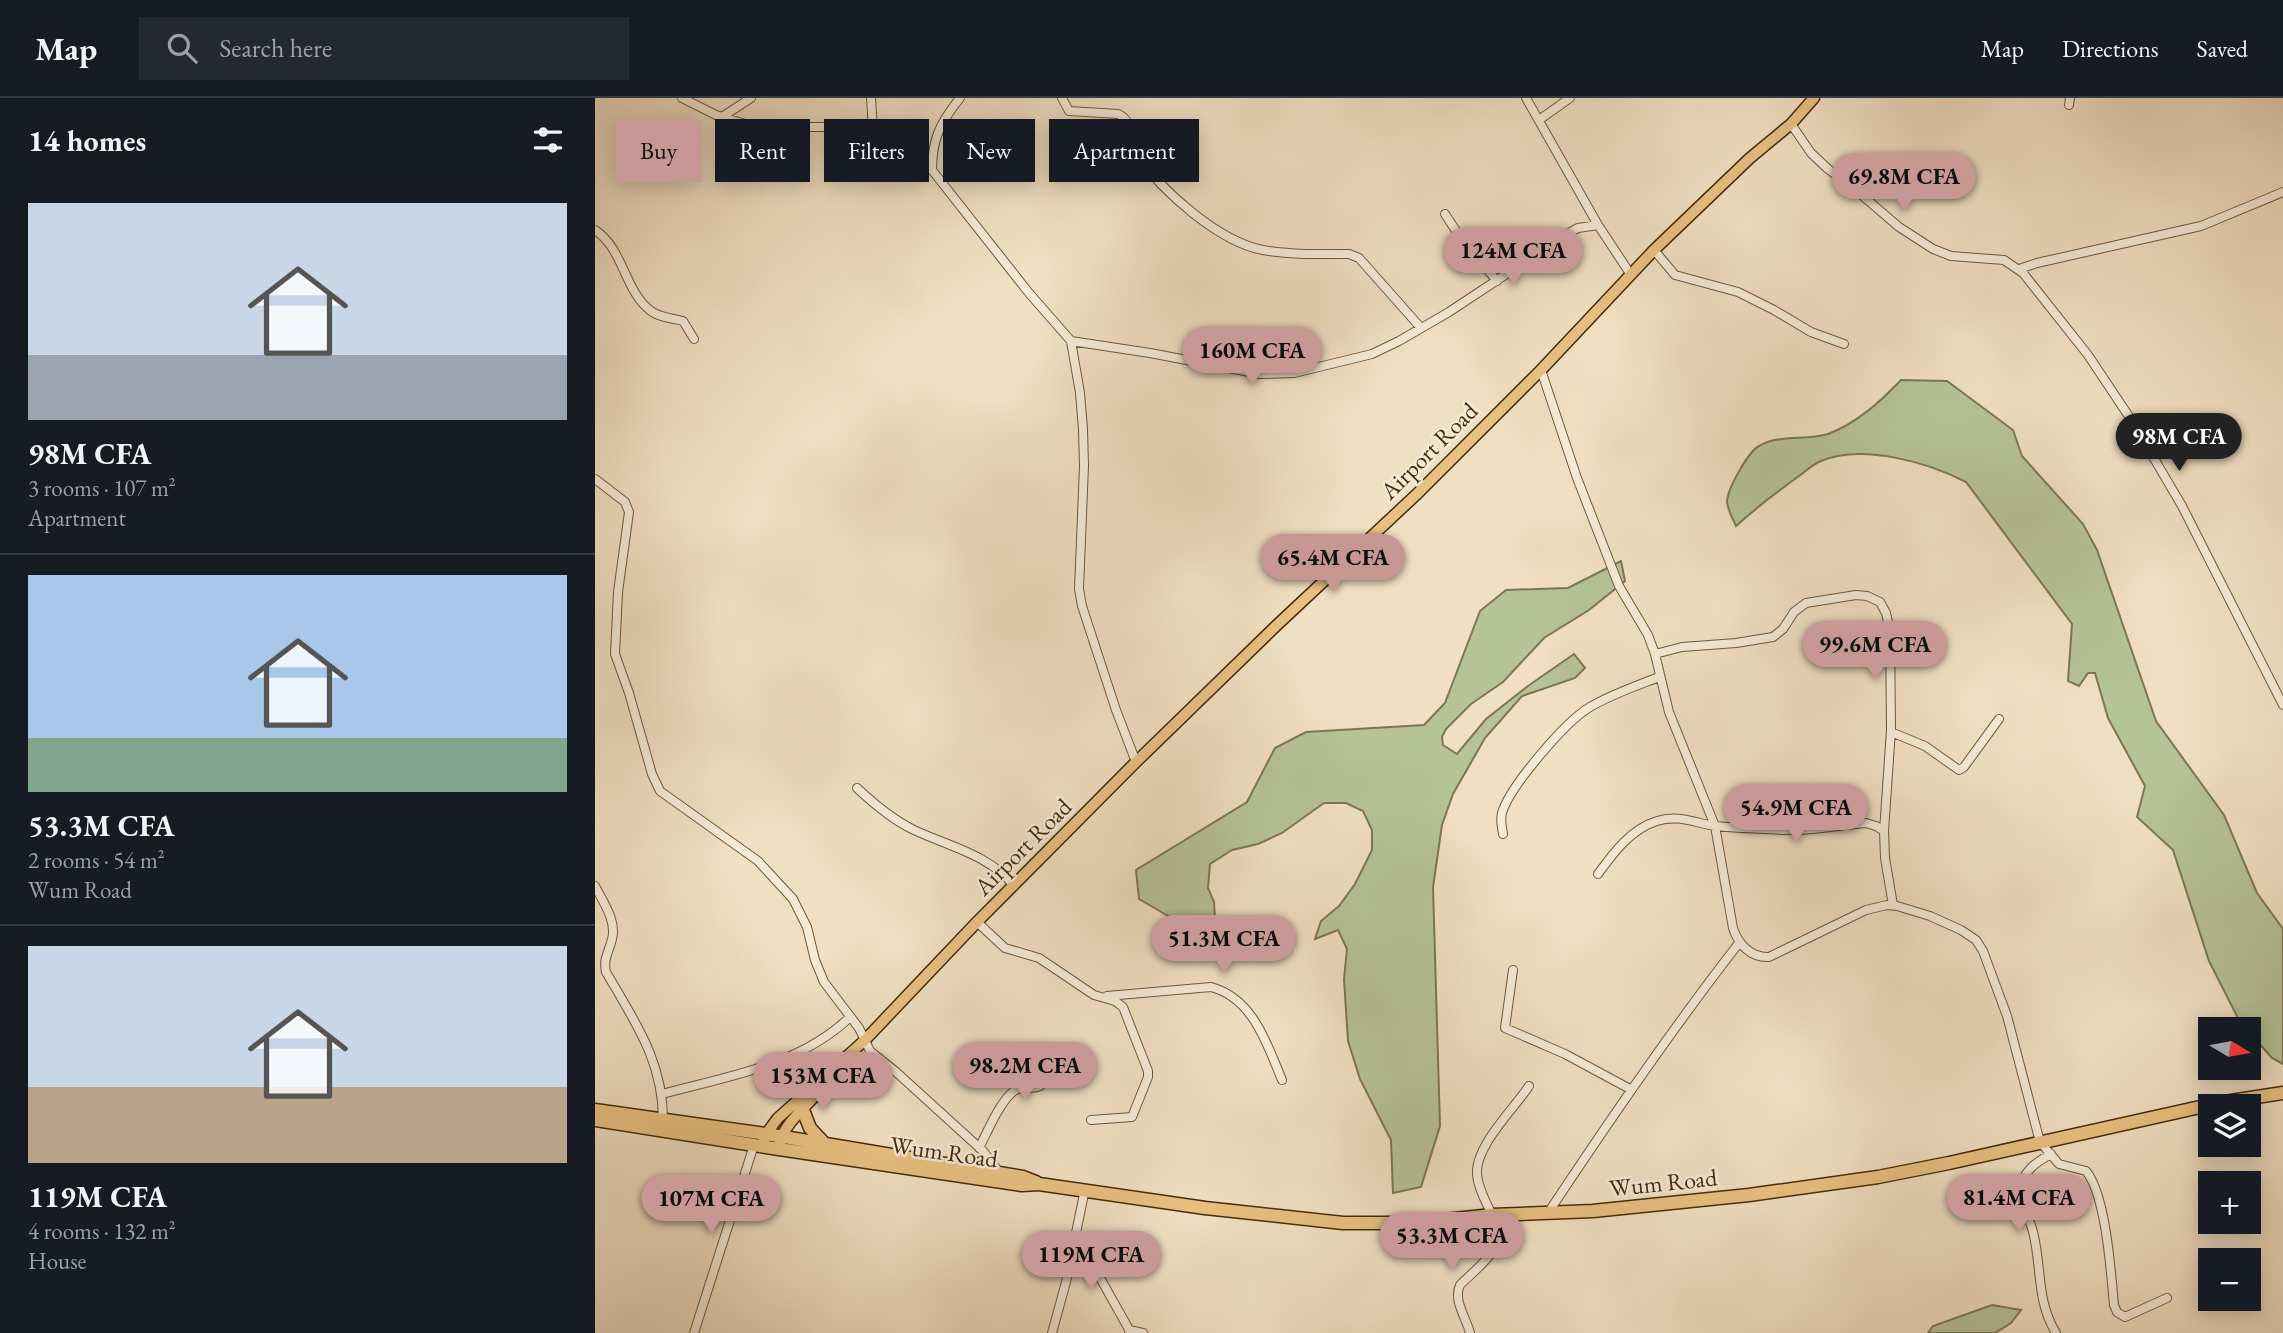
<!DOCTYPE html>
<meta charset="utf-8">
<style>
body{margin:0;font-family:"EB Garamond",serif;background:#242831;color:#f1f3f6;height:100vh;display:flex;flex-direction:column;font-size:26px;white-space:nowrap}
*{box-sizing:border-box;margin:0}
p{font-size:23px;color:#9ea1a6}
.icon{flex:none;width:38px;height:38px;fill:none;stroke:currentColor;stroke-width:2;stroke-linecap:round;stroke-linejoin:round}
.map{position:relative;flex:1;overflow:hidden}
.details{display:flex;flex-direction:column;background:#171b24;width:595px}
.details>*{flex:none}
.banner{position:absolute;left:21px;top:21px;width:665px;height:63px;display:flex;gap:14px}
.needle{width:46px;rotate:100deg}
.tools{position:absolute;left:1603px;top:919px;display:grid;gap:14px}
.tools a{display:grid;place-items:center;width:63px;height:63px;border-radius:0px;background:#171b24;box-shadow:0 4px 18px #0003;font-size:35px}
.price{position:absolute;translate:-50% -60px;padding:0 16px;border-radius:24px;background:#c59692;color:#111;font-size:23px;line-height:46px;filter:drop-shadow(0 2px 4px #0008)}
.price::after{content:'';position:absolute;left:50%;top:42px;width:21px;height:16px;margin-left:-10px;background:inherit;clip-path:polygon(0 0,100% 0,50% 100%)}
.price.active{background:#222;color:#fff}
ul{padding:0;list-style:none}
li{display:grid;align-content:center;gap:14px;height:371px;padding:0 28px}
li+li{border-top:2px solid #363941}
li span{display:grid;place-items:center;height:217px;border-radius:0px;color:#555}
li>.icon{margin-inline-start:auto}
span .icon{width:126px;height:126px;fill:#fffc;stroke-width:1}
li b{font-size:30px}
h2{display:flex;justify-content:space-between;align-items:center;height:84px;padding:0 28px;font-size:30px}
.pill{padding:0 24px;border-radius:0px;background:#171b24;box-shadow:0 4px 18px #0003;font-size:24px;line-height:63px}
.pill.active{background:#c59692;color:#111}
header{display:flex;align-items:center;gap:42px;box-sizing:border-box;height:98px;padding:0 35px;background:#171b24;border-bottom:2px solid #363941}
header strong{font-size:33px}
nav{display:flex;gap:38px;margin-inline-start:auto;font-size:24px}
.search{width:490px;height:63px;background:#242831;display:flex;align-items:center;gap:18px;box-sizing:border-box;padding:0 24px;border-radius:0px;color:#9ea1a6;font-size:26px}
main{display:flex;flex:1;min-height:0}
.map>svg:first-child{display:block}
.green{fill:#b5c397;stroke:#7c7751;stroke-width:2}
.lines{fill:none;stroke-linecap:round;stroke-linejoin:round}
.minor-casing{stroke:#6f5839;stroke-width:10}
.major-casing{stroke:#442b0b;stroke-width:13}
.highway-casing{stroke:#442b0b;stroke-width:15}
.minor{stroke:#f5ead7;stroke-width:8}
.major{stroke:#e8c081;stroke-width:10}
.highway{stroke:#e8c081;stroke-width:12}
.labels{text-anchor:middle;stroke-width:5;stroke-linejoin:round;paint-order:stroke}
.street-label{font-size:24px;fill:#442b0b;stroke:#f5ead7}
</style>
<header>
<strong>Map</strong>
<div class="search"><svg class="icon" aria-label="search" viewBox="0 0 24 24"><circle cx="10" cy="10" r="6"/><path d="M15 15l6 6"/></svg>Search here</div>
<nav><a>Map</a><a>Directions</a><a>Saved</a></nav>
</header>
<main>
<section class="details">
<h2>14 homes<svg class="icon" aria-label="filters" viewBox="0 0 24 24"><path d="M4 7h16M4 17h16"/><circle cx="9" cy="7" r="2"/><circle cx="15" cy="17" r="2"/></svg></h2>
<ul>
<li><span style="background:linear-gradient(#c9d6e8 70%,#9aa5b1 0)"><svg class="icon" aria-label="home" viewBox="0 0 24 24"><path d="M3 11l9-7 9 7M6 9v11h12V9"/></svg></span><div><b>98M CFA</b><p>3 rooms · 107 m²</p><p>Apartment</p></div></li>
<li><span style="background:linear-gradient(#a9c7e8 75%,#7fa58c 0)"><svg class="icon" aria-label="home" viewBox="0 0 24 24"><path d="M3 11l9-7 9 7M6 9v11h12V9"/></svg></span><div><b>53.3M CFA</b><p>2 rooms · 54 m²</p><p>Wum Road</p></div></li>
<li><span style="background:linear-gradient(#c9d6e8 65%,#b9a48a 0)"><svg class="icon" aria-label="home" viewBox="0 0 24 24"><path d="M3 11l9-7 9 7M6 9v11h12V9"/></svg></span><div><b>119M CFA</b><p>4 rooms · 132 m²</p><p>House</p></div></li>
</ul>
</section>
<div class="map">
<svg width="1688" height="1235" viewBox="0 0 1688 1235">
<rect width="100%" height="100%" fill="#f0dfc2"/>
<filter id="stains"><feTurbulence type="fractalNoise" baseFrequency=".00286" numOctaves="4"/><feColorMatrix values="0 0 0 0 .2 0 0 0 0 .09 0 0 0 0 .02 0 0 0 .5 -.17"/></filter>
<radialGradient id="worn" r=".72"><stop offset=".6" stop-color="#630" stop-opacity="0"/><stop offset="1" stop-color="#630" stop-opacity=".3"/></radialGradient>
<!-- green -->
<path class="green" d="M 1306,282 L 1352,283 L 1418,332 L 1427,358 L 1488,426 L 1502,452 L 1561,623 L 1629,717 L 1662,795 L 1688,831 L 1688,966 L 1677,960 L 1654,934 L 1654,931 L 1644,922 L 1614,863 L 1578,752 L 1542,719 L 1550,688 L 1513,620 L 1500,575 L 1493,575 L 1484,588 L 1473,583 L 1477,526 L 1371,384 C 1334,365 1267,345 1226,363 C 1218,366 1211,373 1204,378 C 1182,394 1161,410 1141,428 C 1138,421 1132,411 1132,403 C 1133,390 1153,354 1164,348 C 1184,336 1211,343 1233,336 C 1262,325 1285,304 1306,282 Z
M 1026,463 L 1030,483 L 994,512 L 949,540 L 908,584 L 876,606 L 851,631 L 847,639 L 848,647 L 862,656 L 891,621 L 933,588 L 979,556 L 990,570 L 980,580 L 927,598 L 890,640 L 858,696 L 847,727 L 838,789 L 845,1028 L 826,1089 L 798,1095 L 796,1042 L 765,981 L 753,943 L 749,881 L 752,851 L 743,832 L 720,841 L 726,823 L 744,808 L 760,786 L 777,752 L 777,732 L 768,713 L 751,705 L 729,705 L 687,735 L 663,746 L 637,752 L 615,766 L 613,790 L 619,804 L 620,822 L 609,839 L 544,801 L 541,772 L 652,704 L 680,650 L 711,634 L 829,627 L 850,605 L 885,513 L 911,492 L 973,490 Z
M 1397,1207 L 1426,1212 L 1416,1225 L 1400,1235 L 1333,1235 L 1338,1228 Z"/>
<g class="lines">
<defs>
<path id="minor" d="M 87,0 L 121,17 L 150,26 L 181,29 L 269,29 L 286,35 L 302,44 L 337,72 L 434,195 L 476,243 L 485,295 L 488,331 L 489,368 L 484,491 L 487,508 L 521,612 L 541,664
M 276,0 L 278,32
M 467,0 L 474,13 L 523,16 C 540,23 532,43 542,57 C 567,93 624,144 668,152 C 695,157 726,156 754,156 L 764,160 L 826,230
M 931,0 L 1003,127 L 1036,177
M 1474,7 L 1475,0
M 127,19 L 156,0
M 944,22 L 975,0
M 1196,26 L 1216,55 L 1233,71 L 1255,87 L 1304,129 L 1338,151 L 1356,158 L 1409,162 L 1428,175 L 1493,257 L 1537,323 L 1587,408 L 1688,607
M 337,72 C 337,40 346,24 365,0
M 850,116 L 867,142 L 902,183
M 0,132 C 29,151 29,193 56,213 C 65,220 77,220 88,223 L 99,241
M 1059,152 L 1080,177 L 1143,194 L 1179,212 L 1216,234 L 1249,246
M 1424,171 L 1442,165 L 1606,128 L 1688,94
M 476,243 L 555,255 L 665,276 L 699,275 L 777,256 L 804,243 L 854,214 L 972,136 L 983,130 L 1003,127
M 946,272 L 982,380 L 1024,488 L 1053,537 L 1060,556 L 1074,614 L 1120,728 L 1138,830 C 1143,846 1156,860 1174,859 L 1271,812 L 1292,807 L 1302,808 L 1335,818 L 1366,832 L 1381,842 L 1388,853 L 1412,918 L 1445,1044 L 1464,1066 L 1491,1073 C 1511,1097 1516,1175 1519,1207 L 1522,1214 L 1530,1219 L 1572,1200
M 0,381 L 30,404 L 34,414 L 23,494 L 20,556 L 34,595 L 57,676 L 65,693 L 163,763 L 198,801 L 212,829 L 220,862 L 229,884 L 264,930 L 275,953 L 300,973 L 388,1053 L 404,1074
M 1060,556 L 1087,549 L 1141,545 L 1178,539 L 1188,531 L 1199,514 L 1211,505 L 1261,497 L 1272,498 L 1285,504 L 1291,515 L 1295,533 L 1296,632 L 1289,733 L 1290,760 L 1298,807
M 1296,634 L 1330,648 L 1364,672 L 1369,669 L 1404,621
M 262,690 C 279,706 298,722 319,732 C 353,748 395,757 419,788
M 908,736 C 907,729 905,722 907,715 C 915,688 971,623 995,609 C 1017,596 1041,588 1064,579
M 1003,776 C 1019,754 1036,731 1062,723 C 1083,716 1100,725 1120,728 C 1143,730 1167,731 1190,732 C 1217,733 1244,727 1271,725 L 1281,728 L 1289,733
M 0,788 C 8,804 22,823 17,841 C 14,854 8,860 11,874 C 40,924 69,964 68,1025
M 382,824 L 410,850 L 444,860 L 499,897 L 520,903 L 528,909 L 553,973 L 553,979 L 537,1019 L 496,1022
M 918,872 L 910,930 L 970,956 L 1035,991
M 512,898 L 616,889 C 658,900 672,946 687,982
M 196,958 L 219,988
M 67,996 C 133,978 204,968 255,919
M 384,1050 C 392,1035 405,1003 419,993 C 426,988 437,992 445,988 L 452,960
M 1456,1056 C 1440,1065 1428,1073 1425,1092 C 1424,1107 1435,1120 1438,1134 C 1447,1168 1441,1203 1461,1235
M 953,1115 C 1014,1023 1076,932 1144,845
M 897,1117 C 891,1104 883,1090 882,1076 C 880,1048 919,1011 934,988
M 481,1137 L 536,1235
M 534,1232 L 548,1235
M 99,1235 L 159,1047
M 457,1235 L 471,1184 L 490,1091
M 875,1235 C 871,1219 858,1203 865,1187 C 888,1164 909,1153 906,1117"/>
<path id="major" d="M 169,1042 L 171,1036 L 183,1020 L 269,943 L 382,824 L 541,664 L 682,527 L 823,395 L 946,272 L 1059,152 L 1155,60 L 1196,26 L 1219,0
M 185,1045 C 191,1019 224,1001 235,977"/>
<path id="highway" d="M 0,1012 L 171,1036 L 428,1079 L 441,1084
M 208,1012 L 215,1030 L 229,1045
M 0,1022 L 184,1051 L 427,1087 L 444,1086 L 610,1110 L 748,1125 L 823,1125 L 897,1117 L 998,1113 L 1154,1097 L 1283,1079 L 1354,1065 L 1623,1005 L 1688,995"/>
</defs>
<!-- minor casing -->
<use href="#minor" class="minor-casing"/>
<!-- major casing -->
<use href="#major" class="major-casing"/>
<!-- highway casing -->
<use href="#highway" class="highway-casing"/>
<!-- minor -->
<use href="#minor" class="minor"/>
<!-- major -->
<use href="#major" class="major"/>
<!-- highway -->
<use href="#highway" class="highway"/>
</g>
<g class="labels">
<!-- street labels -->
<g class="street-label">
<text transform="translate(834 353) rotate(-45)" y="8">Airport Road</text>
<text transform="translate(428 749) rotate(-45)" y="8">Airport Road</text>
<text transform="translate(349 1054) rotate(8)" y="8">Wum Road</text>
<text transform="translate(1068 1085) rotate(-6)" y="8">Wum Road</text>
</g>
</g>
<rect width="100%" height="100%" filter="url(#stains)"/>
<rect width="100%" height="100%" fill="url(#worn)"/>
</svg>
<div class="tools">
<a><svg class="needle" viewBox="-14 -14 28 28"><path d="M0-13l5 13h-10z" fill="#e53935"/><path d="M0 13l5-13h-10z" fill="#9ea1a6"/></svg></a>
<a><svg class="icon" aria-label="layers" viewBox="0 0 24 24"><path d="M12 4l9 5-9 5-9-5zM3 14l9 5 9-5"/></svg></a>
<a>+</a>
<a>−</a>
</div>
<b class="price" style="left:1309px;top:115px">69.8M CFA</b>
<b class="price" style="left:918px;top:189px">124M CFA</b>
<b class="price" style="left:657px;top:289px">160M CFA</b>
<b class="price active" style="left:1584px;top:375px">98M CFA</b>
<b class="price" style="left:738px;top:496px">65.4M CFA</b>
<b class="price" style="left:1280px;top:583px">99.6M CFA</b>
<b class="price" style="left:1201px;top:746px">54.9M CFA</b>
<b class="price" style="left:629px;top:877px">51.3M CFA</b>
<b class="price" style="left:430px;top:1004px">98.2M CFA</b>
<b class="price" style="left:228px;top:1014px">153M CFA</b>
<b class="price" style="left:1424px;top:1136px">81.4M CFA</b>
<b class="price" style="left:116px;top:1137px">107M CFA</b>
<b class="price" style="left:857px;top:1174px">53.3M CFA</b>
<b class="price" style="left:496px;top:1193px">119M CFA</b>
<div class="banner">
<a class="pill active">Buy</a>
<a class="pill">Rent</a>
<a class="pill">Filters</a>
<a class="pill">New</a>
<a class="pill">Apartment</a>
</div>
</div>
</main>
